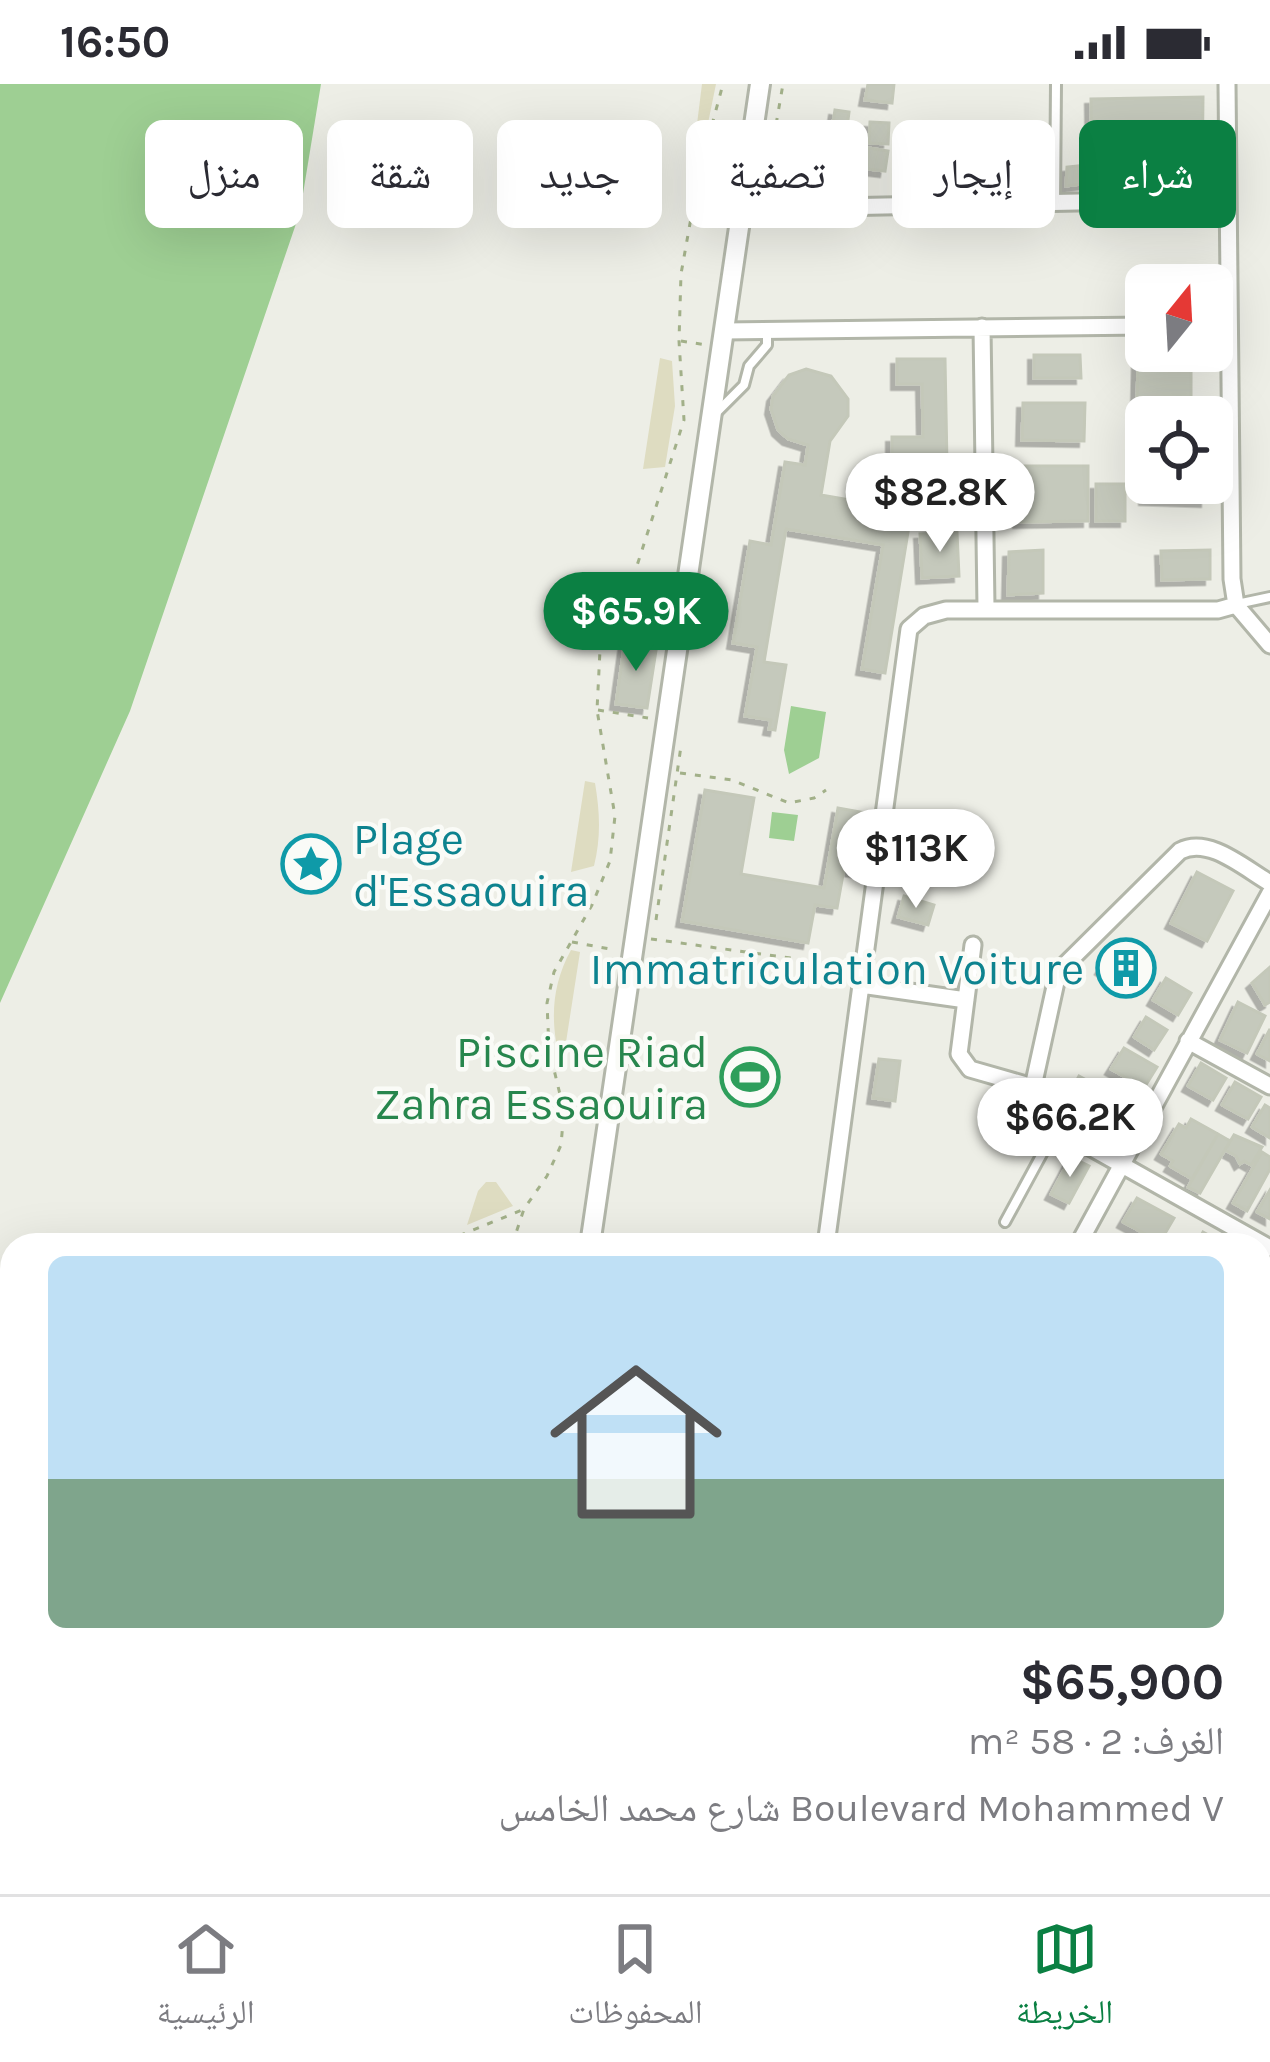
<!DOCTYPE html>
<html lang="ar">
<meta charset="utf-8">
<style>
body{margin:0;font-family:Karla,"Noto Naskh Arabic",sans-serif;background:#f7f7f7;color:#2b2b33;direction:rtl;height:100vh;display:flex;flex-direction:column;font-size:45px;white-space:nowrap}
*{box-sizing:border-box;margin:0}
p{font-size:39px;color:#7c7c81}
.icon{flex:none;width:66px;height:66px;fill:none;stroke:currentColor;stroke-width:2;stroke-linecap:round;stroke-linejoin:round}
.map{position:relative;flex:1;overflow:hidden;direction:ltr}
.sheet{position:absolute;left:0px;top:1149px;width:1272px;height:663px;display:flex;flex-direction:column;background:#fff;border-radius:36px 36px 0 0;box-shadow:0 12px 48px #0002;direction:rtl}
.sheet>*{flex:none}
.guide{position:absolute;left:36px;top:36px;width:1200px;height:108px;direction:rtl;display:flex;gap:24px}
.needle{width:78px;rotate:18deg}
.buttons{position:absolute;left:1125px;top:180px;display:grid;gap:24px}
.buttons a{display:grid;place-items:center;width:108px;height:108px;border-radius:18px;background:#fff;box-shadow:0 12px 48px #0002;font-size:60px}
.price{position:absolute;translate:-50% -102px;padding:0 27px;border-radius:42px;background:#fff;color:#222;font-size:39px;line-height:78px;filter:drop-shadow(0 3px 6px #0008)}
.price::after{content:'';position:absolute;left:50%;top:72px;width:36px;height:27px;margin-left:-18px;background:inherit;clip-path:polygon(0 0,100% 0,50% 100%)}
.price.current{background:#0b8043;color:#fff}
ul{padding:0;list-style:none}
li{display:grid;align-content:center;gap:24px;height:636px;padding:0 48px}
li span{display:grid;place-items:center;height:372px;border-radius:18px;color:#555}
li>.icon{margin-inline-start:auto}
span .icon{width:216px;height:216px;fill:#fffc;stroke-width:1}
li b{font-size:51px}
.chip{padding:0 42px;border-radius:18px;background:#fff;box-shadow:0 12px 48px #0002;font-size:42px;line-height:108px}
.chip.current{background:#0b8043;color:#fff}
.status{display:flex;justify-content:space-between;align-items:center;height:84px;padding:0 60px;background:#fff;direction:ltr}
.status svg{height:33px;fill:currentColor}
.tab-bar{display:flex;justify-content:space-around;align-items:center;height:168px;border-top:3px solid #e1e1e2;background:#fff;font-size:33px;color:#7c7c81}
.tab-bar a{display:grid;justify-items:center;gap:6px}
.tab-bar .current{color:#0b8043}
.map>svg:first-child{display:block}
.green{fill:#dedcc1}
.water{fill:#9ecf93}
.building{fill:#c5c9bc;stroke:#c4c8b9;stroke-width:3;filter:url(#shadow)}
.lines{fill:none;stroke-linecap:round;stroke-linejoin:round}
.service-casing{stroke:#b2b6a9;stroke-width:14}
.minor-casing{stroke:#b2b6a9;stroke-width:21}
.tertiary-casing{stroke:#b2b6a9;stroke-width:24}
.trunk-casing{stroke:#c6cac2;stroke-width:30}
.path{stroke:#a2b089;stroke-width:3;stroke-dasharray:6 9;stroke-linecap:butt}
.service{stroke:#fff;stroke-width:8}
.minor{stroke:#fff;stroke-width:15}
.tertiary{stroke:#fff;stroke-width:18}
.trunk{stroke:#6e8650;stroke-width:24}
.labels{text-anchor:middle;stroke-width:9;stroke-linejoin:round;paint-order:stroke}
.culture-label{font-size:45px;fill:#0d838f;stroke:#fafbf7;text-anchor:start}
.leisure-label{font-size:45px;fill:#27864d;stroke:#fafbf7;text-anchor:end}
</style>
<div class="status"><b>16:50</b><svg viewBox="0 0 49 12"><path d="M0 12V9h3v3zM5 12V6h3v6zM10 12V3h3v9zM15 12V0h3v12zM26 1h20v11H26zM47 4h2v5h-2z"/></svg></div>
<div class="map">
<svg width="1270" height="1810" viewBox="0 0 1270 1810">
<defs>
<filter id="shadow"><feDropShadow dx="-5.5" dy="5.5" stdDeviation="0" flood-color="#0004"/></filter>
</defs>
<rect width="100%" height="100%" fill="#edeee6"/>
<!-- green -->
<path class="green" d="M 702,0 L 716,0 L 706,49 L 696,48 Z
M 660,274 L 672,277 L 675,322 L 665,383 L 643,385 Z
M 635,511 L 659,517 L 657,555 L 620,549 L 622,535 Z
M 585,697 L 595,699 C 600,729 601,753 594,782 L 571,788 Z
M 571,866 L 580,868 L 562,984 C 550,942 550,904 571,866 Z
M 486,1098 L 496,1098 L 513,1122 L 467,1141 L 478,1107 Z
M 1270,1409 L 1270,1736 L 1260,1738 L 1260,1416 Z
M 1260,1773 L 1270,1773 L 1270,1810 L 1145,1810 L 1144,1800 L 1260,1800 Z
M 155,1800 L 224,1800 L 232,1810 L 146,1810 Z
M 736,1800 L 850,1800 L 850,1810 L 743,1810 Z"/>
<!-- water -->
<path class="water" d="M 0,0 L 321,0 L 300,128 L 130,627 L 0,919 Z
M 791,622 L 826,628 L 819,674 L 789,690 L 784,666 Z
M 772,728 L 798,731 L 794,757 L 769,754 Z
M 747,974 L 758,974 L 759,994 L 752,1014 L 744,1013 L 742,991 Z"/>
<!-- building -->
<path class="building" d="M 868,0 L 894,0 L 892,19 L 865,16 Z
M 1203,13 L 1202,99 L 1092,97 L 1091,15 Z
M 835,26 L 849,28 L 846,52 L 831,50 Z
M 870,38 L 889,39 L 888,60 L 869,59 Z
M 907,44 L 1038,49 L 1035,98 L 902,95 Z
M 810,47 L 831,50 L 827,76 L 806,73 Z
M 869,64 L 888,67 L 885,87 L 867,85 Z
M 1088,81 L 1089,99 L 1066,102 L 1067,83 Z
M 1034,271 L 1080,271 L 1081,294 L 1034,294 Z
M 897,275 L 945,275 L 947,380 L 892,380 L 892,353 L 923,353 L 922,300 L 897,300 Z
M 1191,275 L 1191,317 L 1137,317 L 1138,277 Z
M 806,285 L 831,292 L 848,315 L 848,332 L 830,357 L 821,411 L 890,423 L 887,438 L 909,442 L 885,589 L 862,585 L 883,461 L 786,445 L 764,578 L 786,581 L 775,646 L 769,645 L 771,636 L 745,632 L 757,563 L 733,559 L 750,457 L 771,461 L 785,378 L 805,381 L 808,361 L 788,355 L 778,346 L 771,325 L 773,312 L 789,291 Z
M 1023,319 L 1085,319 L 1084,357 L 1022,356 Z
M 1146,365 L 1146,399 L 1206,399 L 1206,417 L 1145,415 Z
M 1019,382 L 1088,382 L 1088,437 L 1019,438 Z
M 1096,400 L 1125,400 L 1125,437 L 1096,437 Z
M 957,448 L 959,492 L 922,494 L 920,450 Z
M 1043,466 L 1043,509 L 1008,511 L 1009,468 Z
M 1210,466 L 1210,495 L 1162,496 L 1161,467 Z
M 625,556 L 657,560 L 647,624 L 616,620 Z
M 705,706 L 754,714 L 741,790 L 824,804 L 838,724 L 871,730 L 861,788 L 844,785 L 837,824 L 815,821 L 808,859 L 682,837 Z
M 1197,788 L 1233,807 L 1207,857 L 1171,839 Z
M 904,812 L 934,821 L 928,841 L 898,833 Z
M 1116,862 L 1150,883 L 1136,907 L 1101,885 Z
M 1270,883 L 1270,918 L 1265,921 L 1252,899 Z
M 1166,894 L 1191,909 L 1178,931 L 1153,916 Z
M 1238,918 L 1265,932 L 1247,969 L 1220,956 Z
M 1146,933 L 1167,946 L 1154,966 L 1134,953 Z
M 1270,945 L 1270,977 L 1257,970 Z
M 1124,964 L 1157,983 L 1144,1004 L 1111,985 Z
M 879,975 L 900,977 L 895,1017 L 873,1014 Z
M 1201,979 L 1226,994 L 1213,1016 L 1188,1002 Z
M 1079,992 L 1125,1017 L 1110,1046 L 1063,1021 Z
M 1235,998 L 1261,1013 L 1248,1035 L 1222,1021 Z
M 1265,1021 L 1270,1024 L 1270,1054 L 1252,1043 Z
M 1191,1035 L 1218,1050 L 1192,1095 L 1170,1082 L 1173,1077 L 1161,1070 L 1179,1040 L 1186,1044 Z
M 1218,1050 L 1230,1057 L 1200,1109 L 1188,1103 Z
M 1234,1051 L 1262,1063 L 1251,1081 L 1244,1077 L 1240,1080 L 1236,1072 L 1225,1066 Z
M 1262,1068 L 1270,1073 L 1270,1085 L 1247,1127 L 1233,1119 Z
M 1071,1073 L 1089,1082 L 1069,1119 L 1051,1110 Z
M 1270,1106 L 1270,1135 L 1257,1128 Z
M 1137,1114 L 1174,1134 L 1160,1158 L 1123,1138 Z
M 1203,1148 L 1227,1161 L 1196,1161 Z
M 1270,1243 L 1270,1281 L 1260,1288 L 1260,1251 Z
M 1130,1800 L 1131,1810 L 1015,1810 L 1014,1801 Z"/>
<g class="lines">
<defs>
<path id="service" d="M 1055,118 L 1056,0
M 716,329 L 744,301 L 749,282 L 767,261 L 767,249
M 1237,520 L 1270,513
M 1005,1138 L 1055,1046
M 1260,1215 L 1270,1205
M 480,1800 L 486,1810
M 338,1810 L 349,1800"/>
<path id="minor" d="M 1227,0 L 1232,495 L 1236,521 L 1270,561
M 743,125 L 1227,115
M 982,243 L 986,523
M 724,247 L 1146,242
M 1270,799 C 1244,784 1209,752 1180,767 L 1065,881 L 1056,898 L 1029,1021 L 1033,1031 L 1270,1164
M 973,861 L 959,970 L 970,985 L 1033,1003
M 861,901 L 966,916
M 1188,957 L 1270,1002
M 826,1161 L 909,545 L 924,532 L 946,526 L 1218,526 L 1236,521
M 1078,1161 L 1270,809
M 1260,1344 L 1270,1338
M 1260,1367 L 1270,1361
M 276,1800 L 284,1810
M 633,1800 L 641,1810
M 504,1810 L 515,1800
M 534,1810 L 545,1800"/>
<path id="tertiary" d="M 590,1161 L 760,0
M 38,1810 L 46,1800
M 63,1810 L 71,1800"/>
<path id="trunk" d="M 681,1800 L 689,1810
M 710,1800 L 718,1810"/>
</defs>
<!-- service casing -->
<use href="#service" class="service-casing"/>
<!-- minor casing -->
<use href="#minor" class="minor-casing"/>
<!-- tertiary casing -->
<use href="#tertiary" class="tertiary-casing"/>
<!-- trunk casing -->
<use href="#trunk" class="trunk-casing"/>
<!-- path -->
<path class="path" d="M 701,90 L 727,93
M 766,99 L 783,0
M 681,257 L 707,261
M 606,548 L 661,558
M 598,626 L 648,634
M 680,689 L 732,696 L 789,719 L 814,714 L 826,706
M 656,836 L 681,662
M 651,855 L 849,882
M 572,858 L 615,866
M 448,1161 L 456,1153 L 522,1126
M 512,1161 L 524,1125 L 547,1092 L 561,1061 L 564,1027 L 549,965 L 547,919 L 554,888 L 592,821 L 610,777 L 615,732 L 597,626 L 600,566 L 604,548 L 633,494 L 684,336 L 679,257 L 681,190 L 699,89 L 723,0"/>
<!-- service -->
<use href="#service" class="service"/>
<!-- minor -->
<use href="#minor" class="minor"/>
<!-- tertiary -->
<use href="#tertiary" class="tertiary"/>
<!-- trunk -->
<use href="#trunk" class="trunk"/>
</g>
<!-- icons -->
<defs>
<symbol id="sight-ring" viewBox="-11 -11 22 22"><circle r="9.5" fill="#fafbf7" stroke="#0f9aa8" stroke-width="1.5"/><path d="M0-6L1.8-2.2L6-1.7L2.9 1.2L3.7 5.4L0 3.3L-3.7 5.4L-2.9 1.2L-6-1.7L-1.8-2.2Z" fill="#0f9aa8"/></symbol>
<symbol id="building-ring" viewBox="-11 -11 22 22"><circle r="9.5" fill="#fafbf7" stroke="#0f9aa8" stroke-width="1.5"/><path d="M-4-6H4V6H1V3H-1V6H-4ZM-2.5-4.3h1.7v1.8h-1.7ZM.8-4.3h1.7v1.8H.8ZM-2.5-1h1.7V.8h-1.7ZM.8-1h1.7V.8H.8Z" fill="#0f9aa8"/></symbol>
<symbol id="stadium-ring" viewBox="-11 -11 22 22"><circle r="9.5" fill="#fafbf7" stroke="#2e9e5b" stroke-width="1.5"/><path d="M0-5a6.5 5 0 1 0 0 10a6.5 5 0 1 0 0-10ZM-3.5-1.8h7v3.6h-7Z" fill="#2e9e5b"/></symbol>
</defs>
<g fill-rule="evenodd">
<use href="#sight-ring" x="278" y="747" width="66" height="66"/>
<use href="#building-ring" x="1093" y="851" width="66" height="66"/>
<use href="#stadium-ring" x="717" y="960" width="66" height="66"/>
</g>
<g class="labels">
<!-- culture labels -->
<g class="culture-label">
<text x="353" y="770">Plage<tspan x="353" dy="52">d'Essaouira</tspan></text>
<text x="1084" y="900" text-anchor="end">Immatriculation Voiture</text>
</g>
<!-- leisure labels -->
<g class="leisure-label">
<text x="708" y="983">Piscine Riad<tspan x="708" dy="52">Zahra Essaouira</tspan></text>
</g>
</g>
</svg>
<div class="buttons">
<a><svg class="needle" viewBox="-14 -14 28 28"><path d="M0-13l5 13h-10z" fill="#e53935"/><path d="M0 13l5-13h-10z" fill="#7c7c81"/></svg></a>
<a><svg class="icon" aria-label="locate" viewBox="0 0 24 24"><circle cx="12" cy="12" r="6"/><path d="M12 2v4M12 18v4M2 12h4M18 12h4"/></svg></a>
</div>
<b class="price" style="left:940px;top:471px">$82.8K</b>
<b class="price current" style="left:636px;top:590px">$65.9K</b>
<b class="price" style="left:916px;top:827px">$113K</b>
<b class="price" style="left:1070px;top:1096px">$66.2K</b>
<div class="guide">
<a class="chip current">شراء</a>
<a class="chip">إيجار</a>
<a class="chip">تصفية</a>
<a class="chip">جديد</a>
<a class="chip">شقة</a>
<a class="chip">منزل</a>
</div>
<section class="sheet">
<ul>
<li><span style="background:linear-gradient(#bfe0f5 60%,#7fa58c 0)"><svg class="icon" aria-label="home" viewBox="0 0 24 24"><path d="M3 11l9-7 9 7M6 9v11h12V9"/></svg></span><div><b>$65,900</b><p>الغرف: 2 · 58 m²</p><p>Boulevard Mohammed V شارع محمد الخامس</p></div></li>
</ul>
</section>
</div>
<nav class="tab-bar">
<a class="current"><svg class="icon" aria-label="map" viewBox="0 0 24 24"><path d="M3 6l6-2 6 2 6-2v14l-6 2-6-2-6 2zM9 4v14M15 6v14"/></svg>الخريطة</a>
<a><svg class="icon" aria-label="saved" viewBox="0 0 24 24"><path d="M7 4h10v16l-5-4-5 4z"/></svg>المحفوظات</a>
<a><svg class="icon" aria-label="home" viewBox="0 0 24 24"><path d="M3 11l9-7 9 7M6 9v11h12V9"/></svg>الرئيسية</a>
</nav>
